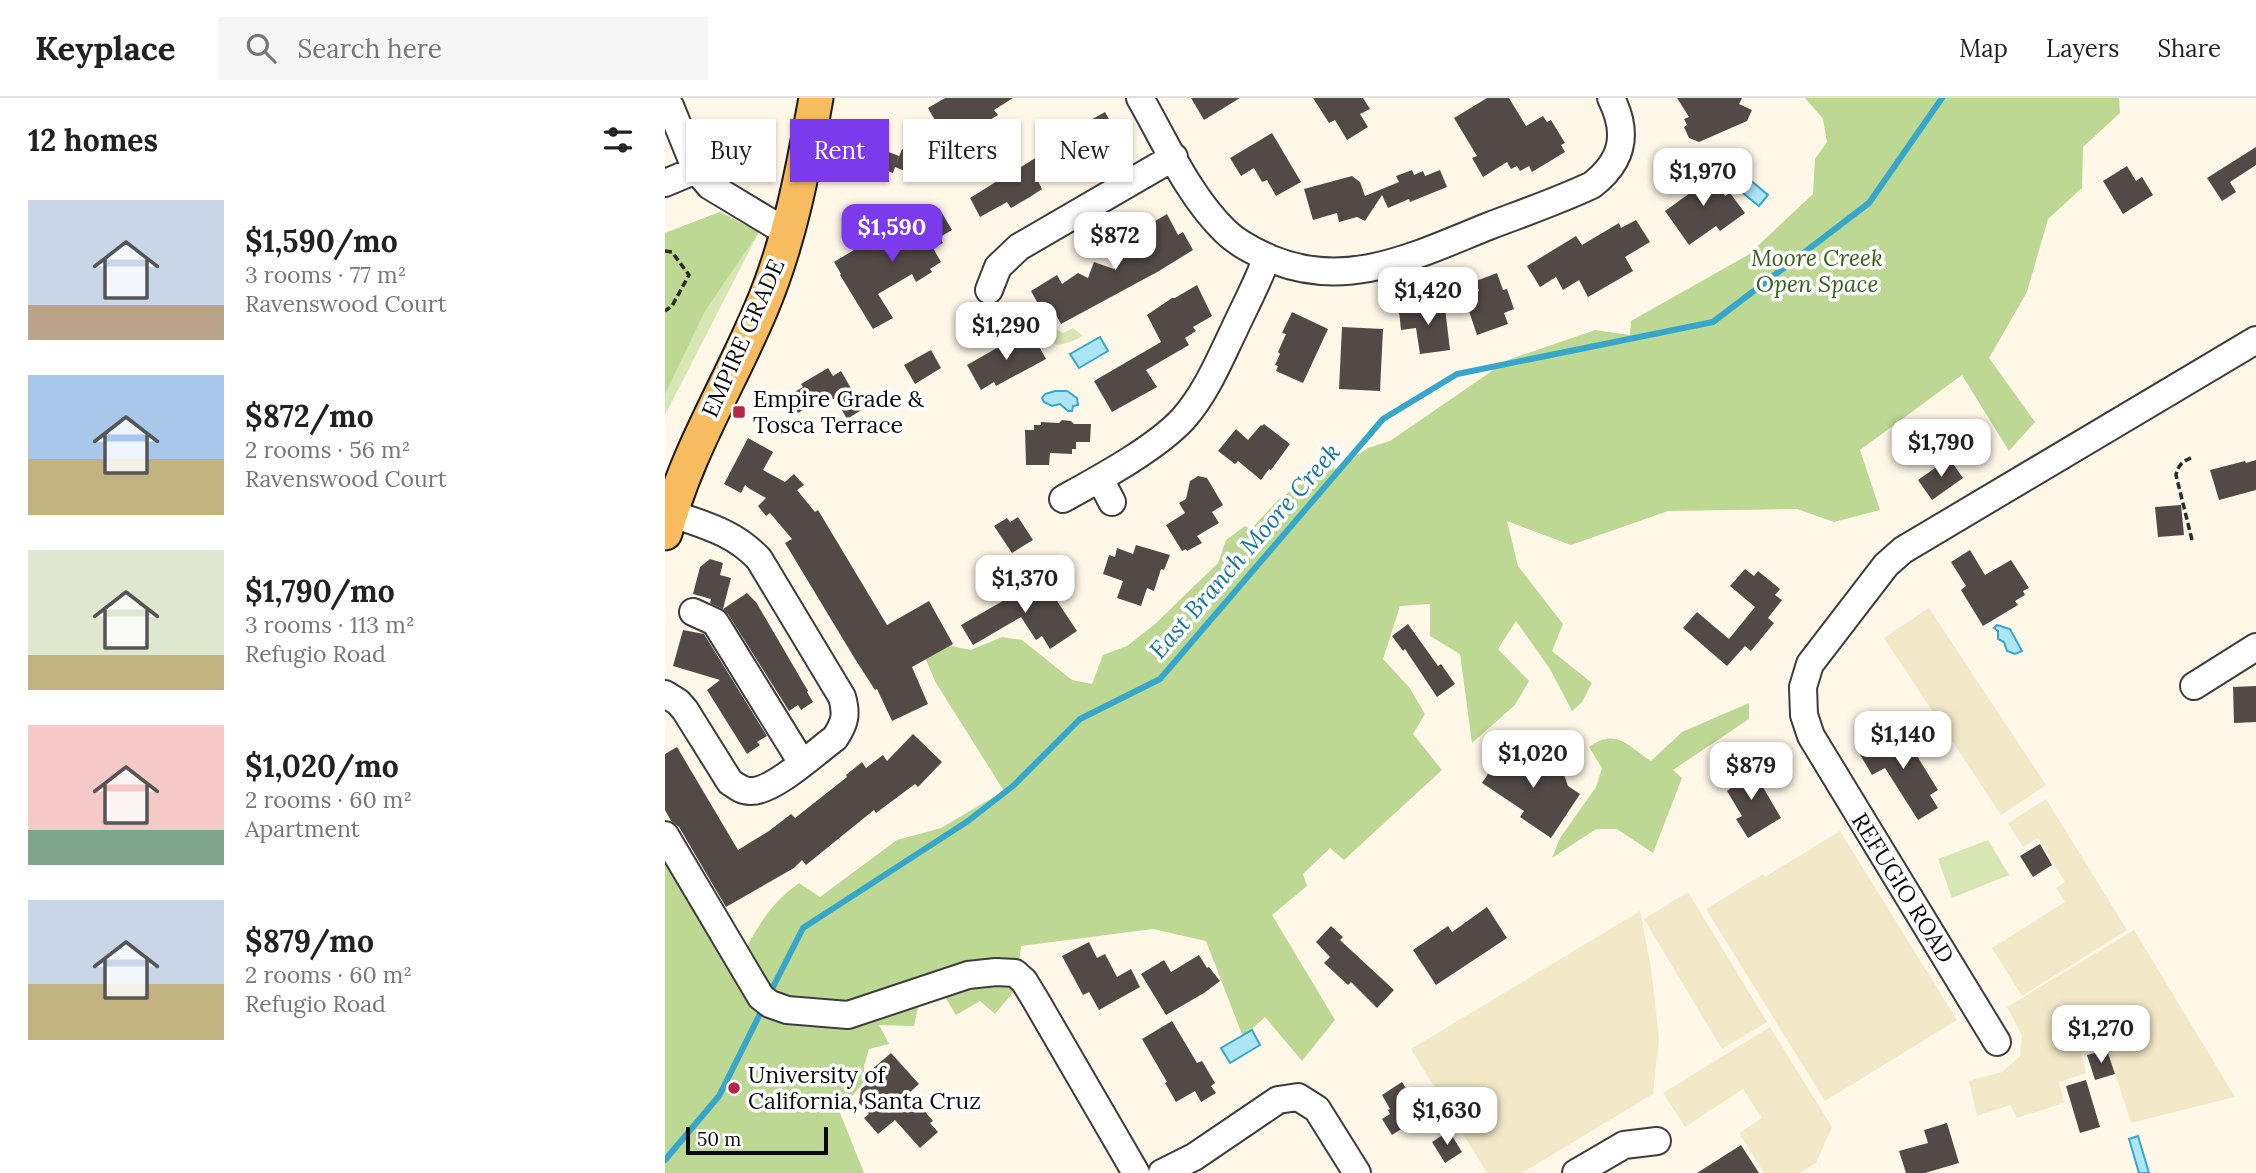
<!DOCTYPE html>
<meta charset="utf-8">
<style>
body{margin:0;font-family:Lora,serif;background:#f6f6f6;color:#222;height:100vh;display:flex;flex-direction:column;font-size:26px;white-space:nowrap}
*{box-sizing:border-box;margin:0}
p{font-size:23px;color:#767676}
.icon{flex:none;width:38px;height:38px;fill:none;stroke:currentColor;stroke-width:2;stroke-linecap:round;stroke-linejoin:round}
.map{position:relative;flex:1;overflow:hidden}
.panel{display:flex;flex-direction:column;background:#fff;width:665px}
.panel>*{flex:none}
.hud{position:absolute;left:21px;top:21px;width:665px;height:63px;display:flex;gap:14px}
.scale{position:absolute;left:21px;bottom:18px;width:142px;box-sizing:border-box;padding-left:7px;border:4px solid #0a0a0a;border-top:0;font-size:19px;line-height:24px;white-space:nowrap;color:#0a0a0a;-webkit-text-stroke:5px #fff;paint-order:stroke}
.price{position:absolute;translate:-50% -60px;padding:0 16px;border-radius:14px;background:#fff;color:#222;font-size:23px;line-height:46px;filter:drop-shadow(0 2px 4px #0008)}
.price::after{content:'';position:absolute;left:50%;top:42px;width:21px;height:16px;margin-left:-10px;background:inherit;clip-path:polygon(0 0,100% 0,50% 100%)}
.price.current{background:#7c3aed;color:#fff}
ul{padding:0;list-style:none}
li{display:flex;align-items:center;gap:21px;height:175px;padding:0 28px}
li span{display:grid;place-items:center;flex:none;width:196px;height:140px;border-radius:0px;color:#555}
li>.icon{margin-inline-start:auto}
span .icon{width:84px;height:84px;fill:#fffc;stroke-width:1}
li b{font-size:30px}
h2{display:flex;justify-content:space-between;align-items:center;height:84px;padding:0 28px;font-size:30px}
.chip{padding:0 24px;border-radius:0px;background:#fff;box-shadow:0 2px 5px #0004;font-size:24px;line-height:63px}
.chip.current{background:#7c3aed;color:#fff}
header{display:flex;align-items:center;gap:42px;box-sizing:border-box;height:98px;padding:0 35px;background:#fff;border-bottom:2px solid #e0e0e0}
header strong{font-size:33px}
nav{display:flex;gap:38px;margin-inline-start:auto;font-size:24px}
.search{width:490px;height:63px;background:#f6f6f6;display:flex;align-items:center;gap:18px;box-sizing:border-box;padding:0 24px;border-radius:0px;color:#767676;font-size:26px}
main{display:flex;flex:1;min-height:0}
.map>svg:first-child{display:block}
.farmland{fill:#f3e9c9}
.green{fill:#d6e7b3}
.forest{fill:#bcd893}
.water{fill:#aee5f5;stroke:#36a6cb;stroke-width:2}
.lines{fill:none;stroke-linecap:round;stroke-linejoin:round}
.stream{stroke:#36a6cb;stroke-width:6}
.building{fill:#534a47}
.minor-casing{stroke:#3d3d3d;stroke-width:30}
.major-casing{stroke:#1b1b1b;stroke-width:37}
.path{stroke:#2c2c2c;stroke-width:3.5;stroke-dasharray:7 3.5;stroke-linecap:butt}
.minor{stroke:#fff;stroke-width:26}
.major{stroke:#f7bb60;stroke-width:33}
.poi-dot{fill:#b72543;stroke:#fff;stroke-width:2.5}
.labels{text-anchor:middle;stroke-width:7;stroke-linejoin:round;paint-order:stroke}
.park-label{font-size:23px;font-style:italic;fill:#35601d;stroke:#fff}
.street-label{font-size:23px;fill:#0a0a0a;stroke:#fff}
.poi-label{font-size:23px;fill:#0a0a0a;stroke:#fff;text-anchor:start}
.water-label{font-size:24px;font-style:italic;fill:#177499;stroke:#fff}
</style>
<header>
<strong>Keyplace</strong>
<div class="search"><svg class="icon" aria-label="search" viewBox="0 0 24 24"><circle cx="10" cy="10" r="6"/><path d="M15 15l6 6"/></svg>Search here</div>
<nav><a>Map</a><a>Layers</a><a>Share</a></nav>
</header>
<main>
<section class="panel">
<h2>12 homes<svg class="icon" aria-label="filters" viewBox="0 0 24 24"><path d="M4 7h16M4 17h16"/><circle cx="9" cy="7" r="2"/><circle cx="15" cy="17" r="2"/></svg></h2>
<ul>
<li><span style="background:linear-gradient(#c9d6e8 75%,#b9a48a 0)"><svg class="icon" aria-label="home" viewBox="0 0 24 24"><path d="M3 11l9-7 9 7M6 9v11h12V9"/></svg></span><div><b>$1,590/mo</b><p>3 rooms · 77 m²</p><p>Ravenswood Court</p></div></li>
<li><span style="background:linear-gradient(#a9c7e8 60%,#c2b280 0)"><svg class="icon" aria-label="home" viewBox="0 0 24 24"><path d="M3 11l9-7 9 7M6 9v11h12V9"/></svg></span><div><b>$872/mo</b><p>2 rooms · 56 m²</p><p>Ravenswood Court</p></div></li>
<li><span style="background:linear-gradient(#dfe7d0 75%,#c2b280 0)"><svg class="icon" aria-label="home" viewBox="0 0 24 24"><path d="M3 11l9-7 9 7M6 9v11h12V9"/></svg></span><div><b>$1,790/mo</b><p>3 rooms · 113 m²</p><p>Refugio Road</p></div></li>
<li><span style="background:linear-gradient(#f6c9c9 75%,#7fa58c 0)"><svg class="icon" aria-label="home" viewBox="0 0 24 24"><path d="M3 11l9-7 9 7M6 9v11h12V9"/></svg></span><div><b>$1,020/mo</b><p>2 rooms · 60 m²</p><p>Apartment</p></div></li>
<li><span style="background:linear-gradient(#c9d6e8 60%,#c2b280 0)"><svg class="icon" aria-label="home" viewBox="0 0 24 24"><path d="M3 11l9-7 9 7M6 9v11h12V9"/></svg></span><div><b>$879/mo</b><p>2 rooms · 60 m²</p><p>Refugio Road</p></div></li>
</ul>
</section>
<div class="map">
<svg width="1591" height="1075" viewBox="0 0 1591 1075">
<rect width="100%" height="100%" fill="#fff7e8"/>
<!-- farmland -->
<path class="farmland" d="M 1264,510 L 1381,687 L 1336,717 L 1219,540 Z
M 1381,701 L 1462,832 L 1357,898 L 1327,850 L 1400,804 L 1391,790 L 1400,784 L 1373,740 L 1358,749 L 1343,725 Z
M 1175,733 L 1292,922 L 1160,1003 L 1041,811 L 1098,776 L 1100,779 Z
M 1023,794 L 1102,924 L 1057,951 L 979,821 Z
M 975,813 L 986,870 L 994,940 L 988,996 L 857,1075 L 822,1075 L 746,951 Z
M 1469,832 L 1570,999 L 1466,1025 L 1441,947 L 1416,955 L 1421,975 L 1394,984 L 1399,1005 L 1352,1020 L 1345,1007 L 1312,1018 L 1304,983 L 1337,974 L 1355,958 L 1357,937 L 1342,909 Z
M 1105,929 L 1167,1029 L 1151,1065 L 1134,1075 L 1099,1075 L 1074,1035 L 1097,1020 L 1078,991 L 1020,1029 L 998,995 Z"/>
<!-- green -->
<path class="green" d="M 55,114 L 94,134 L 0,317 L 0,135 Z
M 387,230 L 398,235 L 408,230 L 418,238 C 407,244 379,257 387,230 Z
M 1323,742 L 1344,777 L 1287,800 L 1273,761 Z"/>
<!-- forest -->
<path class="forest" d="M 1140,0 L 1454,0 L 1455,15 L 1418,49 L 1417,90 L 1383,121 L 1362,194 L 1324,260 L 1370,324 L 1344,353 L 1297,277 L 1195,352 L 1215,412 L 1169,424 L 1132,411 L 1003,413 L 906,447 L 842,423 L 853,468 L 898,526 L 887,553 L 927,585 L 917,604 L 907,613 L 885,571 L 851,523 L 833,551 L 864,583 L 850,607 L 807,645 L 795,556 L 765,538 L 765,506 L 735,508 L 718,561 L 744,589 L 760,616 L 748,636 L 777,672 L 679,762 L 665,750 L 638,776 L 642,788 L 607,817 L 670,922 L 637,963 L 600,919 L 578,939 L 541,843 L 488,831 L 356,848 L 351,891 L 330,916 L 315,903 L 291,917 L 277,894 L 256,895 L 249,928 L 214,927 L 224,946 L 204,951 L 199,968 L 199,984 L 177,1010 L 169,1000 L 199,1075 L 0,1075 L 0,753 L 87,906 L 106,890 L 82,848 C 99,819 107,805 134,785 L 155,799 L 232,742 L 276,730 L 339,693 L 271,585 L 252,541 L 306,552 L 337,539 L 357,542 L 407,582 L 427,586 L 438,557 L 462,548 L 490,526 L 553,465 L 561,442 L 580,428 L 586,431 L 613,402 L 662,366 L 672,371 L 703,350 L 725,343 L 843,262 L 930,232 L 965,237 L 966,223 L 1083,157 L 1148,96 L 1150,61 L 1162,44 L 1158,21 Z
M 55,114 L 94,134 L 40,213 L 0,296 L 0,135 Z
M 1084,605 L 1084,621 L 1008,672 L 1017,680 L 988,755 L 952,731 L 931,731 L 887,760 L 895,740 L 931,689 L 937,670 L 924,649 C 952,630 961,647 986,663 L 1017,634 Z"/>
<!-- water -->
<path class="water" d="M 1078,76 L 1103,97 L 1094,108 L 1068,87 Z
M 435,239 L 443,253 L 414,270 L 405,256 Z
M 390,293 L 402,293 L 412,300 L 413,307 L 408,308 L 407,313 L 403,313 L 395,306 L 387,308 L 379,304 L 377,300 L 380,296 Z
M 1332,527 L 1345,531 L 1357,553 L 1350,556 L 1342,553 L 1339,544 L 1333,541 L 1333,533 L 1329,530 Z
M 587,932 L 595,947 L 565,965 L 556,950 Z
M 1473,1038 L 1484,1075 L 1474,1075 L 1464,1041 Z"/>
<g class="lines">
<!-- stream -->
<path class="stream" d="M 103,899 L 138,830 L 303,723 L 348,688 L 415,621 L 495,581 L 718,321 L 792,276 L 1048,224 L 1204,105 L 1277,0
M 0,1062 L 54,998 L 99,908"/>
</g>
<!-- building -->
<path class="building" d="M 280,0 L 348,0 L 329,12 L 333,17 L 315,28 L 311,22 L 280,40 L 263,10 Z
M 526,0 L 575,0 L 539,22 Z
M 648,0 L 698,0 L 705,11 L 695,16 L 703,29 L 682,42 L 670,22 L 664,25 Z
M 822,0 L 844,0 L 861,28 L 878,18 L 882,24 L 886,22 L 900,45 L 896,47 L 900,54 L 867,74 L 864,68 L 855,73 L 852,68 L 846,71 L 842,64 L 818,79 L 807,60 L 812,58 L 789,20 Z
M 1012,0 L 1077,0 L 1074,6 L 1087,12 L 1082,23 L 1034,44 L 1024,40 L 1019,29 L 1022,27 L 1019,21 L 1024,19 Z
M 440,14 L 445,23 L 449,21 L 464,48 L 419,73 L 418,71 L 410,75 L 403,61 L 371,79 L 377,91 L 365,99 L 346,110 L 342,104 L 315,119 L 305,100 L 342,77 L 340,73 L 353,65 L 356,69 L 380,54 L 377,49 Z
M 607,35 L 636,84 L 611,98 L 602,82 L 597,84 L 589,70 L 576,78 L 565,60 Z
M 195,43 L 234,58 L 228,75 L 189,60 Z
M 1591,49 L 1591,67 L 1565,84 L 1571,94 L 1557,103 L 1542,80 Z
M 249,50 L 274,60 L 265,83 L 230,69 L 237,51 L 247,55 Z
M 1462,68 L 1471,83 L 1477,79 L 1488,97 L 1458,116 L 1438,83 Z
M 1040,70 L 1060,98 L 1065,95 L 1080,115 L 1055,133 L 1051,128 L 1024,147 L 1000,113 L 1025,95 L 1019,86 Z
M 747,72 L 749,77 L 758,73 L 760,78 L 775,72 L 782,89 L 745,104 L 744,101 L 723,110 L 717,97 L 700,123 L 692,119 L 674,124 L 672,115 L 648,122 L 639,91 L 687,78 L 695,84 L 700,98 L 734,84 L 731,78 Z
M 274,110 L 287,132 L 275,139 L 278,145 L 268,150 L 276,164 L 265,171 L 267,174 L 251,184 L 247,176 L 213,196 L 228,220 L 208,231 L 175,177 L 176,176 L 169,164 L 209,140 L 213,147 Z
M 502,116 L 513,137 L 518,134 L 528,152 L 494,173 L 396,226 L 386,208 L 377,213 L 366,193 L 392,177 L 397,186 L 413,175 L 423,180 L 429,164 L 449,171 L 457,142 L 466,145 L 488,132 L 485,126 Z
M 971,122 L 985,144 L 960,159 L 968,173 L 923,199 L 914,182 L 898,192 L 891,179 L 875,189 L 862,168 L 911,138 L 917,147 L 954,125 L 956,130 Z
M 832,175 L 838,192 L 842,191 L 849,211 L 839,215 L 843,226 L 812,237 L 799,198 L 814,193 L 811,183 Z
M 532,187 L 547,218 L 528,229 L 531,233 L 520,240 L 524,247 L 481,272 L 492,289 L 447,314 L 429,283 L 496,244 L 482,217 L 507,200 L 510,200 Z
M 779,202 L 785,252 L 755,256 L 751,230 L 736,232 L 734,213 L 762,210 L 761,204 Z
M 627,214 L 663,231 L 638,285 L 611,273 L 613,268 L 610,267 L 615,256 L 613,254 L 621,236 L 617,235 Z
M 677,229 L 718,231 L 715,293 L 674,291 Z
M 367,236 L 381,261 L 331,288 L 329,284 L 316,292 L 302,267 L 339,246 L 341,250 Z
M 266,252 L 276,270 L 250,286 L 239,267 Z
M 163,270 L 168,278 L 176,273 L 198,311 L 182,321 L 170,300 L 150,311 L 147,307 L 133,315 L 123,298 L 138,289 L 136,286 Z
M 397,322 L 406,323 L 409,326 L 426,326 L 425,344 L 411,344 L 411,351 L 407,351 L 407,356 L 385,355 L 384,367 L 361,367 L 360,332 L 369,332 L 369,327 L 376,327 L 376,324 L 394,325 Z
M 599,326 L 625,346 L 606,372 L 604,371 L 596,382 L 573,363 L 570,366 L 553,353 L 571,331 L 583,342 L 596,327 L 597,328 Z
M 83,340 L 108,354 L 98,372 L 120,384 L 129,376 L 139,387 L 132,392 L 150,414 L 153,412 L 222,527 L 264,503 L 288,546 L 247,569 L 263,606 L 227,623 L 212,591 L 210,592 L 190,561 L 120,445 L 127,441 L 105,415 L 101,418 L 93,408 L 101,400 L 85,391 L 80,387 L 76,395 L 59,386 Z
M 1284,360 L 1298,380 L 1267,402 L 1253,382 Z
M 1591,362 L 1591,392 L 1554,402 L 1545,372 L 1580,363 L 1581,365 Z
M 533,378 L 542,380 L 558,407 L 547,414 L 554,425 L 532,438 L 537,445 L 522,453 L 521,451 L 517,453 L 501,427 L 520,415 L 514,405 L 521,401 L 525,383 Z
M 1516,407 L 1519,437 L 1493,439 L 1490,409 Z
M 353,419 L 368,442 L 347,455 L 329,428 L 342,420 L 345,424 Z
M 471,447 L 505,457 L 499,472 L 496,471 L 489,493 L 482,490 L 476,508 L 452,500 L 458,483 L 438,476 L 444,457 L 450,459 L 452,450 L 468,456 Z
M 1305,452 L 1320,477 L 1346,462 L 1364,490 L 1358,493 L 1360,497 L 1350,503 L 1353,507 L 1318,528 L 1296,492 L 1301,488 L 1286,464 Z
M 45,461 L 58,465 L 55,477 L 66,480 L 58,511 L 45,505 L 46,501 L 28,496 L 35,469 Z
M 1080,471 L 1089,478 L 1093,473 L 1115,491 L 1110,497 L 1117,502 L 1103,520 L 1109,525 L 1086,553 L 1080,548 L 1062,568 L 1018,530 L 1032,514 L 1064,541 L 1090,509 L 1065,488 Z
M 374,476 L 412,533 L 385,551 L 377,538 L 371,542 L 356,519 L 308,547 L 296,527 L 343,500 L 342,497 Z
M 82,495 L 91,504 L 143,593 L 142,594 L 148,604 L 136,612 L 133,607 L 124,613 L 63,516 L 58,511 Z
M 743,526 L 773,568 L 776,566 L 790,586 L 772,599 L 740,551 L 738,553 L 727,538 Z
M 18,532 L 39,536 L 102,638 L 92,644 L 95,647 L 82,656 L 42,592 L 55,582 L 8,568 Z
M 1591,588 L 1591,624 L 1569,625 L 1568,589 Z
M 1236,632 L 1273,692 L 1265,697 L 1273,710 L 1253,722 L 1220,670 L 1207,677 L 1193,653 L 1214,640 L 1217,644 Z
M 248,636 L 277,664 L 253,689 L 250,686 L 211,715 L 209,712 L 141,767 L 137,762 L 129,770 L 61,809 L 14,729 L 6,723 L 0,712 L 0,656 L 12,649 L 73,752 L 104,733 L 126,716 L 130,720 L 182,679 L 181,677 L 197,664 L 201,670 L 218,657 L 222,663 Z
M 842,647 L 872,667 L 895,665 L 903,688 L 915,696 L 886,740 L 855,719 L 859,713 L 817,685 Z
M 1085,667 L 1116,720 L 1083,740 L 1071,721 L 1077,718 L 1062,693 L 1066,690 L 1060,681 Z
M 1375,746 L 1387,767 L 1368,779 L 1355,758 Z
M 822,809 L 842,840 L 771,887 L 748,852 L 783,828 L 787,834 Z
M 666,828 L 678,839 L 675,842 L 729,892 L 712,910 L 686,884 L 683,887 L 659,865 L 665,859 L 651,844 Z
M 424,844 L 432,860 L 440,856 L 452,879 L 466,871 L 475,889 L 434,912 L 424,894 L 418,897 L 397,858 Z
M 534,857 L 542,870 L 544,869 L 555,883 L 539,895 L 501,917 L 476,876 L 499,862 L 506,874 Z
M 507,923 L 532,965 L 537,963 L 550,985 L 546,988 L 551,995 L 536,1004 L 530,993 L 511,1004 L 500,985 L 502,984 L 477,941 Z
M 1442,952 L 1450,976 L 1430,982 L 1422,957 Z
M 226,955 L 254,986 L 244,995 L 268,1023 L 265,1025 L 273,1034 L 255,1050 L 230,1022 L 213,1036 L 199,1020 L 204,1016 L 194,1005 L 196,991 L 204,985 L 198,979 Z
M 1421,982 L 1435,1029 L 1415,1035 L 1401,988 Z
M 737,984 L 756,1015 L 746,1022 L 747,1024 L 727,1037 L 717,1021 L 725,1016 L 723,1012 L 725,1011 L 717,997 Z
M 1282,1025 L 1294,1065 L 1260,1075 L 1241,1075 L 1234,1053 L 1263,1045 L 1259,1032 Z
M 784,1033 L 797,1054 L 780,1065 L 767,1044 Z
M 1076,1047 L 1094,1075 L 1032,1075 Z"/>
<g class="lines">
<defs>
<path id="minor" d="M 475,0 C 501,45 523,97 560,133 C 573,146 590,154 606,161 C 683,193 751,157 824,128 C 858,115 893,103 927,87 C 958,63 964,36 946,0
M 0,10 L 5,8 L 31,72 L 45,88 L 108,126 L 124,133
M 0,85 L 31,72
M 324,192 L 333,169 L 354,149 L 509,59
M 435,381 L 447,404
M 398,401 C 434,381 490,351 518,321 C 541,295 554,263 569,232 C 580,208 593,184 602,159
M 28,514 L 50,524 L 137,665
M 1529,588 L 1591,549
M 0,596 L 13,604 L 20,612 L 65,684 C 71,688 77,693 85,693 C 107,695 152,653 170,640 C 180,625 182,616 177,599 L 94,461 C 69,434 39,427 5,415
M 0,737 L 96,899 L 105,906 L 122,912 L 183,917 L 303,877 L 331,874 L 350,875 L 359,883 L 370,901 L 471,1075
M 1332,944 L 1146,638 L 1139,617 L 1138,589 L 1145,566 L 1221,467 L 1238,452 L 1591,242
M 497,1075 L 529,1059 L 613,1002 L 633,999 L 652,1011 L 692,1075
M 911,1075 L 959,1047 L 992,1043"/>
<path id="major" d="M 0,435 C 22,353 64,287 96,211 C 125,143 138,72 151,0"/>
</defs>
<!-- minor casing -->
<use href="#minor" class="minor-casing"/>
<!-- major casing -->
<use href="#major" class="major-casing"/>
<!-- path -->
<path class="path" d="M 0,153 L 7,154 L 24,177 L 7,208 L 0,213
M 1527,442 L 1511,377 C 1513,367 1518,363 1528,359"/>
<!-- minor -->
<use href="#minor" class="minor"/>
<!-- major -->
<use href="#major" class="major"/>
</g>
<!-- markers -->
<g class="poi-dot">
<rect x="67" y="307" width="14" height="14" rx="3.5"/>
<circle cx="69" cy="990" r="7"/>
</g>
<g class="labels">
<!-- park labels -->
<g class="park-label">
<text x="1152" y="168">Moore Creek<tspan x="1152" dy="26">Open Space</tspan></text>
</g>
<!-- street labels -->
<g class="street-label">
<text transform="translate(78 240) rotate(-66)" y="8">EMPIRE GRADE</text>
<text transform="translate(1238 790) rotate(58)" y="8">REFUGIO ROAD</text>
</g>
<!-- poi labels -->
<g class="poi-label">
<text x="88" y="309">Empire Grade &amp;<tspan x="88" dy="26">Tosca Terrace</tspan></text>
<text x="83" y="985">University of<tspan x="83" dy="26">California, Santa Cruz</tspan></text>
</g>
<!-- water labels -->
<g class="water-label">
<text transform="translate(580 453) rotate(-49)" y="8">East Branch Moore Creek</text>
</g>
</g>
</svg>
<div class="scale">50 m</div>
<b class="price" style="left:1038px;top:110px">$1,970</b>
<b class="price current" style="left:227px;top:166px">$1,590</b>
<b class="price" style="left:450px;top:174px">$872</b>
<b class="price" style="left:763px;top:229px">$1,420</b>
<b class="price" style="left:341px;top:264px">$1,290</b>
<b class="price" style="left:1276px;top:381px">$1,790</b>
<b class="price" style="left:360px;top:517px">$1,370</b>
<b class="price" style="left:1238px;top:673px">$1,140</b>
<b class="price" style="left:868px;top:692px">$1,020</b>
<b class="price" style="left:1086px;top:704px">$879</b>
<b class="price" style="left:1436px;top:967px">$1,270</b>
<b class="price" style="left:782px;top:1049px">$1,630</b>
<div class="hud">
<a class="chip">Buy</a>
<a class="chip current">Rent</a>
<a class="chip">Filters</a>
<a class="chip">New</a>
</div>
</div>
</main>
